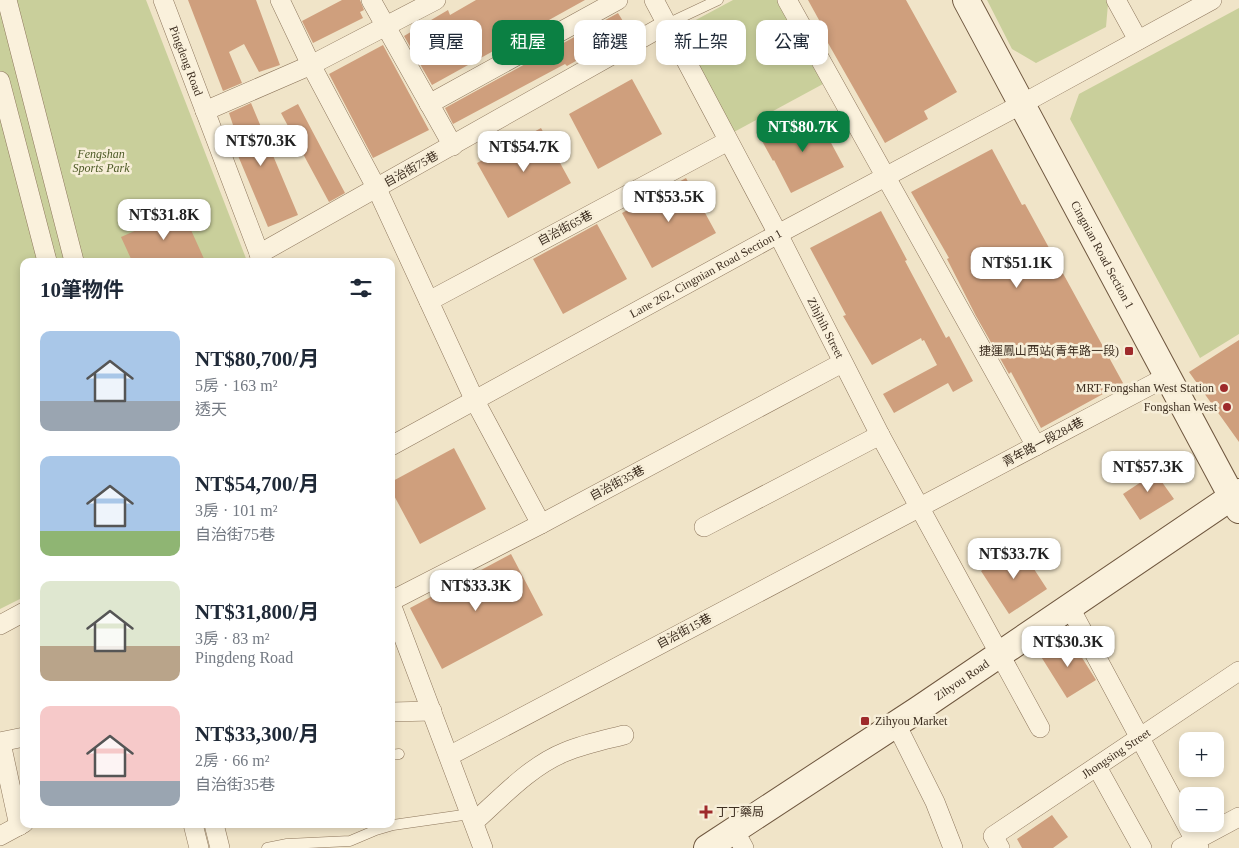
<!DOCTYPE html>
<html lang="zh-TW">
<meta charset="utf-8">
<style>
body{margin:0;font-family:"Times New Roman","Noto Sans TC",serif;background:#f6f6f7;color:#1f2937;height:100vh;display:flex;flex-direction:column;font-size:19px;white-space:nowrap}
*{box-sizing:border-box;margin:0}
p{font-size:16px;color:#747a83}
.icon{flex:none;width:28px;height:28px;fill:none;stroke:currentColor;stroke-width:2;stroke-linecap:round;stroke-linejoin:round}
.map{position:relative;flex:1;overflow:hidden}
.drawer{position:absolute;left:20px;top:258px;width:375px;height:570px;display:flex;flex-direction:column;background:#fff;border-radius:10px;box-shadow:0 2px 8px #0003}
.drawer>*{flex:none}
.banner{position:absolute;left:410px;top:20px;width:475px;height:45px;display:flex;gap:10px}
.fabs{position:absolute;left:1179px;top:732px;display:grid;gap:10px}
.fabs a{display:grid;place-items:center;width:45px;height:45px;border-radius:10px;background:#fff;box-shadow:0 2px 8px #0003;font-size:25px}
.price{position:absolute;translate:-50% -42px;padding:0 11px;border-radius:10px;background:#fff;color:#222;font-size:16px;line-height:32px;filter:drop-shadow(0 1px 2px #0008)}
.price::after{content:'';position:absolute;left:50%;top:30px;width:15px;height:11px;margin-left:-8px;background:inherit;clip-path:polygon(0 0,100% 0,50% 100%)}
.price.on{background:#0b8043;color:#fff}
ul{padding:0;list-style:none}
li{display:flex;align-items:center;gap:15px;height:125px;padding:0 20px}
li span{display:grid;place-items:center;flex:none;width:140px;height:100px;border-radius:10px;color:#555}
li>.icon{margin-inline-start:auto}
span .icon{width:60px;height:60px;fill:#fffc;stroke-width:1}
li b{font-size:21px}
h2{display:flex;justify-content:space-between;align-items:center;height:60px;padding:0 20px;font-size:21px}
.chip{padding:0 18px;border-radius:10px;background:#fff;box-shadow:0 2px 8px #0003;font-size:18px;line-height:45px}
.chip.on{background:#0b8043;color:#fff}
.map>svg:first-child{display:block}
.green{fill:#c9cf9b}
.building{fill:#cf9f7d}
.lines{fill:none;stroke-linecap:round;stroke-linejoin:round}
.lane-casing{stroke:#8d765c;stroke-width:11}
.street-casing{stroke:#8d765c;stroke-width:20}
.secondary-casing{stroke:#6f573f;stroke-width:28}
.lane{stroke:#faf1dc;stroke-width:10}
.street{stroke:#faf1dc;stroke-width:19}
.secondary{stroke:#faf1dc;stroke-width:26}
.poi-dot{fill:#9e2a2b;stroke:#f7eed8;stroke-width:2}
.labels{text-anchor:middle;stroke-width:5;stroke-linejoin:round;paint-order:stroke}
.street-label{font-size:12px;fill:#3d2e20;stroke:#f7eed8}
.park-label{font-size:12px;font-style:italic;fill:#4d5a26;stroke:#f7eed8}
.poi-label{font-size:12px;fill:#3d2e20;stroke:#f7eed8;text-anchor:end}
</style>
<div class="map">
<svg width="1239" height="848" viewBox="0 0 1239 848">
<rect width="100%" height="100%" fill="#f0e4c8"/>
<!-- green -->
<path class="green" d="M 0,0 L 146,0 L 247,261 L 24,261 L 24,597 L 0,609 Z
M 733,0 L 777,0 L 823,84 L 734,132 L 679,29 Z
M 987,0 L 1106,0 L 1108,4 L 1106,27 L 1036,63 L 1012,49 Z
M 1239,8 L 1239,334 L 1200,358 L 1070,119 L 1079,94 Z"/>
<!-- building -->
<path class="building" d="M 188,0 L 256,0 L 280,65 L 259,72 L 244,44 L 229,52 L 242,83 L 223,91 Z
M 342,0 L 360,0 L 364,10 L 360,12 L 363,18 L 313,43 L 302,21 Z
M 476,0 L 585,0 L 432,85 L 404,36 L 448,10 L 450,15 Z
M 808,0 L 906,0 L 957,92 L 924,111 L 928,119 L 885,143 L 816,22 L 819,20 Z
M 618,13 L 629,31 L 567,66 L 565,64 L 453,124 L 445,108 Z
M 383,45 L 429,130 L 373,158 L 329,74 Z
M 632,79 L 662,134 L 598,169 L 569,114 Z
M 251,103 L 298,215 L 268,227 L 231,139 L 237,137 L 229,113 Z
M 298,104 L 345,193 L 329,202 L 281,113 Z
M 815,113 L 844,167 L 791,193 L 774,160 L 773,161 L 762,141 Z
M 541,128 L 571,183 L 508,218 L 477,163 Z
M 992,149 L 1022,205 L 1025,204 L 1123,383 L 1041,428 L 1011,372 L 1009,374 L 976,316 L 947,259 L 949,258 L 911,192 Z
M 686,178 L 716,233 L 652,268 L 622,213 Z
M 182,210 L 205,261 L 132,261 L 121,237 Z
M 881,211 L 907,260 L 905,261 L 946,338 L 949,336 L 973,381 L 953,392 L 948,383 L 894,413 L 883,394 L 937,365 L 924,340 L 922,341 L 921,338 L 872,365 L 843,316 L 846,315 L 810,248 Z
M 597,224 L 627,279 L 563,314 L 533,259 Z
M 1239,340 L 1239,442 L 1189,372 Z
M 454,448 L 486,509 L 420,544 L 391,490 L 391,482 Z
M 1147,461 L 1174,499 L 1140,520 L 1123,494 L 1144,480 L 1136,468 Z
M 1019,546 L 1047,589 L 1009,614 L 981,571 Z
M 511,554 L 543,615 L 442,669 L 410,608 Z
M 1069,637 L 1096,680 L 1067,698 L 1040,655 Z
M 1052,815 L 1068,837 L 1053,848 L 1022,848 L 1017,839 Z"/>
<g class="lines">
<defs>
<path id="lane" d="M 667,24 L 718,0
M 391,755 L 399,754
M 267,848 L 287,844 L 350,841 L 376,830 L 393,825 L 470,814"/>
<g id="street">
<path d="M 7,0 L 74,261"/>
<path id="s1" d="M 163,0 L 262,261"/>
<path d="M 280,0 L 311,65 L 377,189 L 475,401 L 541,524"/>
<path d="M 371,0 L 453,146"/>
<path id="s2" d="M 654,0 L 778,234 L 880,435 L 1040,728"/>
<path d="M 787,0 L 1036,446"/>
<path d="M 1116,0 L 1138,40"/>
<path d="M 0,81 L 47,261"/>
<path d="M 429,104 L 618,0"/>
<path d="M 205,111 L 311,65 L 436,0"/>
<path d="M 259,254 L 667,24"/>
<path d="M 429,301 L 728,141"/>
<path id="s3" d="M 391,446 L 778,234 L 1022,104 L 1212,0"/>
<path d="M 704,527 L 880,435"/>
<path d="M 391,601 L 541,524 L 842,363"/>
<path d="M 391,604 L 483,848"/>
<path d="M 1069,606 L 1199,848"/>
<path d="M 0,625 L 24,612"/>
<path d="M 391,712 L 432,711"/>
<path d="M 896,724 L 935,802 L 953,848"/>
<path d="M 0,742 L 24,737"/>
<path d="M 1,743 L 19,826"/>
<path d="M 449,756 L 1168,376"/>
<path d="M 1097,767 L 1142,848"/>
<path d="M 474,822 C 501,798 530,766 565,752 C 584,744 604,740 624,735"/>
<path d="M 193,824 L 199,848"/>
<path d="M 214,824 L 220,848"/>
<path d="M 734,830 L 744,848"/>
<path d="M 0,836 L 24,823"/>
<path id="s4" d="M 1000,848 L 993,836 L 1239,671"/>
<path d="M 1181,848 L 1239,817"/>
</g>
<g id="secondary">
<path id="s5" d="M 966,0 L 1239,510"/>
<path id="s6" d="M 707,848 L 919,709 L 1239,492"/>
</g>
</defs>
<!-- lane casing -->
<use href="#lane" class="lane-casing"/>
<!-- street casing -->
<use href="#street" class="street-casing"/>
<!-- secondary casing -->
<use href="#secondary" class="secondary-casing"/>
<!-- lane -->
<use href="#lane" class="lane"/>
<!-- street -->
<use href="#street" class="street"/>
<!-- secondary -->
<use href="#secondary" class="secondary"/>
</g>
<!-- markers -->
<g class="poi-dot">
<rect x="1124" y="346" width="10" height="10" rx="2.5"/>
<circle cx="1224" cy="388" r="5"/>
<circle cx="1227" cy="407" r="5"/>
<rect x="860" y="716" width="10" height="10" rx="2.5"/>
<path d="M703.5 804.5h5v5h5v5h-5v5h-5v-5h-5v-5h5z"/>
</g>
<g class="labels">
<!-- street labels -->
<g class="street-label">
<text dy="4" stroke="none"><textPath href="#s1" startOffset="65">Pingdeng Road</textPath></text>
<text transform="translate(411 169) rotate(-29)" y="4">自治街75巷</text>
<text transform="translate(565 228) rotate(-28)" y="4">自治街65巷</text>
<text dy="4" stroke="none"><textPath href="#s5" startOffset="289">Cingnian Road Section 1</textPath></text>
<text dy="4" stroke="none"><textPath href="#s3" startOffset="359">Lane 262, Cingnian Road Section 1</textPath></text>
<text dy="4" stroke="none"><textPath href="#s2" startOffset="370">Zihjhih Street</textPath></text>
<text transform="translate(1043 442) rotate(-28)" y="4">青年路一段284巷</text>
<text transform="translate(617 483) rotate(-28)" y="4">自治街35巷</text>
<text transform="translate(684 631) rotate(-28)" y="4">自治街15巷</text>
<text dy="4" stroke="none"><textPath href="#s6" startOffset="305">Zihyou Road</textPath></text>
<text dy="4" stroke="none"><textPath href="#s4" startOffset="162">Jhongsing Street</textPath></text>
</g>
<!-- park labels -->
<g class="park-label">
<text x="101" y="158">Fengshan<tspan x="101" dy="14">Sports Park</tspan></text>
</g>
<!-- poi labels -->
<g class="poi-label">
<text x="1119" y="355">捷運鳳山西站(青年路一段)</text>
<text x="1214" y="392">MRT Fongshan West Station</text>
<text x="1217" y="411">Fongshan West</text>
<text x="875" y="725" text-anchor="start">Zihyou Market</text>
<text x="716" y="816" text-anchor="start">丁丁藥局</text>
</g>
</g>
</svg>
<div class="fabs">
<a>+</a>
<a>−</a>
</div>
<b class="price on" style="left:803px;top:153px">NT$80.7K</b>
<b class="price" style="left:261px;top:167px">NT$70.3K</b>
<b class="price" style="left:524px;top:173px">NT$54.7K</b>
<b class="price" style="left:669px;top:223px">NT$53.5K</b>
<b class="price" style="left:164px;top:241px">NT$31.8K</b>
<b class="price" style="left:1017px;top:289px">NT$51.1K</b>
<b class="price" style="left:1148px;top:493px">NT$57.3K</b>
<b class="price" style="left:1014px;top:580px">NT$33.7K</b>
<b class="price" style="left:476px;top:612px">NT$33.3K</b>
<b class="price" style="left:1068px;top:668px">NT$30.3K</b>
<div class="banner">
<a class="chip">買屋</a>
<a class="chip on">租屋</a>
<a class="chip">篩選</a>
<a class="chip">新上架</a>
<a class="chip">公寓</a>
</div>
<section class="drawer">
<h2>10筆物件<svg class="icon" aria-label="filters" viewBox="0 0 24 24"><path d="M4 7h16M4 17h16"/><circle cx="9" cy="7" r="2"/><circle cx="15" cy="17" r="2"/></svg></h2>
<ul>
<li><span style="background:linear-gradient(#a9c7e8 70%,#9aa5b1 0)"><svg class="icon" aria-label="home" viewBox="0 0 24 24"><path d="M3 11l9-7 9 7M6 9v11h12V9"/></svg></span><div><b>NT$80,700/月</b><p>5房 · 163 m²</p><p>透天</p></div></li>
<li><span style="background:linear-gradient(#a9c7e8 75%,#8fb573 0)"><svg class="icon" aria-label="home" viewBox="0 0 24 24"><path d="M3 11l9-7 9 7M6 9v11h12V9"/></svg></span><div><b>NT$54,700/月</b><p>3房 · 101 m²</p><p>自治街75巷</p></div></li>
<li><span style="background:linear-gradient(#dfe7d0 65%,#b9a48a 0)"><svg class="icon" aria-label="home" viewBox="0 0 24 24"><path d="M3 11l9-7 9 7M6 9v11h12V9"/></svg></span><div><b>NT$31,800/月</b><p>3房 · 83 m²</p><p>Pingdeng Road</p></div></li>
<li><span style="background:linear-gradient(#f6c9c9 75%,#9aa5b1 0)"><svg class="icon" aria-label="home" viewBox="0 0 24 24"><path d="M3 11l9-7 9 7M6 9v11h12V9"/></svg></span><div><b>NT$33,300/月</b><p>2房 · 66 m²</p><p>自治街35巷</p></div></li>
</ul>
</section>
</div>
